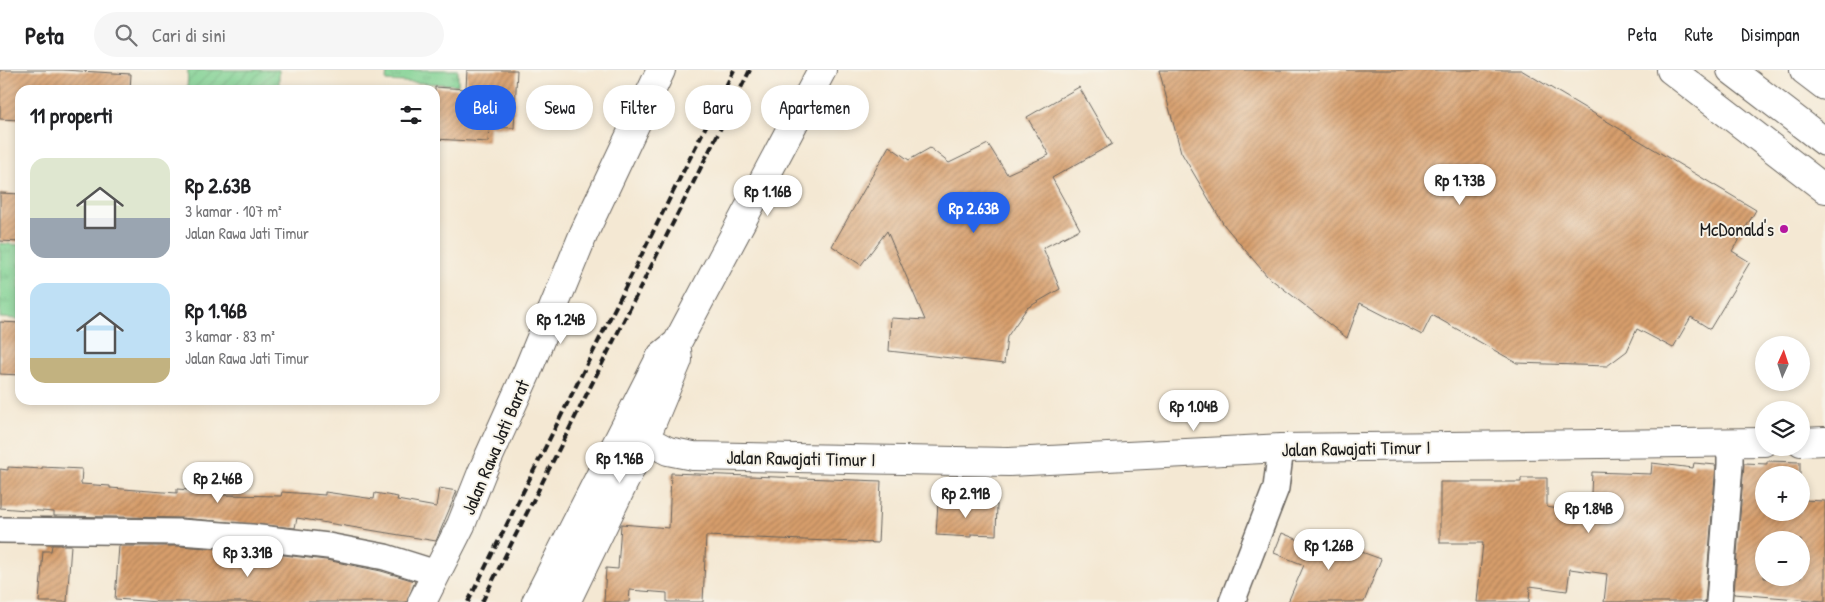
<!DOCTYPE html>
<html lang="id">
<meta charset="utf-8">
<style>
body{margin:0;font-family:"Patrick Hand",sans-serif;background:#f6f6f6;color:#202124;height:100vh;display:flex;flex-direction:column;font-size:19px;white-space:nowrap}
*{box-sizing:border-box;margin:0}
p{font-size:16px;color:#757577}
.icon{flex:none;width:28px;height:28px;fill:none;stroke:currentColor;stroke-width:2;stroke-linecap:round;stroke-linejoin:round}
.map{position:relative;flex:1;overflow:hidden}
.details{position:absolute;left:15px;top:15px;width:425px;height:320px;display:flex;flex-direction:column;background:#fff;border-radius:15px;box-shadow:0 2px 8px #0003}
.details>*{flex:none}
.guide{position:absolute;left:455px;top:15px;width:475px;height:45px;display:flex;gap:10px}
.needle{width:32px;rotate:3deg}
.controls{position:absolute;left:1755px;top:266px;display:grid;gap:10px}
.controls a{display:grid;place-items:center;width:55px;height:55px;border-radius:50%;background:#fff;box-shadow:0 2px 8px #0003;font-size:25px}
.price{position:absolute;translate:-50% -42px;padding:0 11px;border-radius:18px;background:#fff;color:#222;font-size:16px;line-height:32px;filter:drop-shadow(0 1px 2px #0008)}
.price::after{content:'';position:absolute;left:50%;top:30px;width:15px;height:11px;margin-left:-8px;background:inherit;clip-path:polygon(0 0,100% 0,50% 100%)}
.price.on{background:#2563eb;color:#fff}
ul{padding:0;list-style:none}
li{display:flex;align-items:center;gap:15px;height:125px;padding:0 15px}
li span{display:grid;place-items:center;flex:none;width:140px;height:100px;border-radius:15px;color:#555}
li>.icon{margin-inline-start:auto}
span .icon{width:60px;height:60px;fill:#fffc;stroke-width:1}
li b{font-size:21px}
h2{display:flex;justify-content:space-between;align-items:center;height:60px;padding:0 15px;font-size:21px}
.chip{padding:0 18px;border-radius:22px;background:#fff;box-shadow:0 2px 8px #0003;font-size:18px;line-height:45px}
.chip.on{background:#2563eb;color:#fff}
header{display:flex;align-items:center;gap:30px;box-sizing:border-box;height:70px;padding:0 25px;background:#fff;border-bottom:1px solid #e0e0e0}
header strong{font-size:24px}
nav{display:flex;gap:28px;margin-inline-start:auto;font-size:18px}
.search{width:350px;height:45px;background:#f6f6f6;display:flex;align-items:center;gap:12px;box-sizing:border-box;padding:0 18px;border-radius:28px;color:#757577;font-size:19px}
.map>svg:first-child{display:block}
.park{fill:url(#park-tufts);stroke:#4e7658}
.garden{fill:url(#garden-furrows);stroke:#4e7658}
.building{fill:url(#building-hatch);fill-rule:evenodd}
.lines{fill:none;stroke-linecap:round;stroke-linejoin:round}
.minor-casing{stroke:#68635c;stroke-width:28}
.tertiary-casing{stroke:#68635c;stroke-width:30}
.secondary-casing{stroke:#68635c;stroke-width:30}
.primary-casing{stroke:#68635c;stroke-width:30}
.minor{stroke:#fff;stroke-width:25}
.tertiary{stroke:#fff;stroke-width:28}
.secondary{stroke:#fff;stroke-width:28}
.primary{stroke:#fff;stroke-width:28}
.rail{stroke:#1c1c1c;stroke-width:4;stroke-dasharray:8 4;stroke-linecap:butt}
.poi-dot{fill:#b5179e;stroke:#f7f3e8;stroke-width:2}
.labels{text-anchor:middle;stroke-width:4;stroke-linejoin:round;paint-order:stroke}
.poi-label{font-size:19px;fill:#1c1c1c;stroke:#f7f3e8;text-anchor:end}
.street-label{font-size:19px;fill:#1c1c1c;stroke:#f7f3e8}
</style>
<header>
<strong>Peta</strong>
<div class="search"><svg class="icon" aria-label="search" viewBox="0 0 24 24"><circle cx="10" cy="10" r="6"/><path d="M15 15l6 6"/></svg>Cari di sini</div>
<nav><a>Peta</a><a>Rute</a><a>Disimpan</a></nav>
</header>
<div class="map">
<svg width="1825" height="532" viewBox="0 0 1825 532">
<defs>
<pattern id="park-tufts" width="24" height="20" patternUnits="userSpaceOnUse" patternTransform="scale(1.25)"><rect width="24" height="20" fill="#80d193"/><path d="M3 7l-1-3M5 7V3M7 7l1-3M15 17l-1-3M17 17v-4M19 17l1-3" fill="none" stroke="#6eb37e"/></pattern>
<pattern id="garden-furrows" width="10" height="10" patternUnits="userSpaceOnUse" patternTransform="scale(1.25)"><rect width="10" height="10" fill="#80d193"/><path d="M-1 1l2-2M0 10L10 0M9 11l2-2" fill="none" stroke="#6eb37e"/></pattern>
<pattern id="building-hatch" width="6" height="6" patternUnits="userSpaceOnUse" patternTransform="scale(1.25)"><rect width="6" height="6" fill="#d79e6c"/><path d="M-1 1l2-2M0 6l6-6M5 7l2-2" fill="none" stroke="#ae8058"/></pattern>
</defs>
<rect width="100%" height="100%" fill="#f7f3e8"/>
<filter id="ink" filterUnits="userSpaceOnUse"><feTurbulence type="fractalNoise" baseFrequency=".02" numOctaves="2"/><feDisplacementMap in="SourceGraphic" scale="10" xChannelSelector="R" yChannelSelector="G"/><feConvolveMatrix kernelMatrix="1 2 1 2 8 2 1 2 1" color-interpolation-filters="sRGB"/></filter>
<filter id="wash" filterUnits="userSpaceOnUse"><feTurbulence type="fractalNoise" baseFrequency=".0096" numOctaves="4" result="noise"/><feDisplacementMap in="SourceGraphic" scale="20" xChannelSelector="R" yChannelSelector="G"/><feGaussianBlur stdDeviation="1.12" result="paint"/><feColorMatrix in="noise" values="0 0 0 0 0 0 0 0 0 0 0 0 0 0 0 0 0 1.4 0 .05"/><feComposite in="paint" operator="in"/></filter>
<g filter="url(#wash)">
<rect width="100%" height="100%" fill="#f4e8d3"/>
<!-- park -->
<path class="park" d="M 387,0 L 458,0 L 458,15 L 386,11 Z
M 0,173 L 20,175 L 19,249 L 0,248 Z"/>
<!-- garden -->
<path class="garden" d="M 188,0 L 279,0 L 279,20 L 187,20 Z"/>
<g id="blocks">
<!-- building -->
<path class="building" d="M 0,0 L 63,0 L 131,4 L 130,20 L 20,20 L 20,50 L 0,49 Z
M 467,0 L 517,0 L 514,58 L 489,57 L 488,72 L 435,69 L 435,17 L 466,19 Z
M 1159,0 L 1521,0 L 1756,140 L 1732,181 L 1750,192 L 1710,259 L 1691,247 L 1673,278 L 1637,259 L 1627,281 L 1607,296 L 1517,293 L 1432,245 L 1422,265 L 1360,233 L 1347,268 L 1267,206 L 1224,155 L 1181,82 Z
M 1079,17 L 1112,74 L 1052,108 L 1080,159 L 1043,178 L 1060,219 L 1027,238 L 1007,267 L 1004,294 L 889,281 L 891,248 L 925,250 L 887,161 L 861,195 L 832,176 L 889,76 L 909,90 L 930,78 L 949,93 L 988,74 L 1007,104 L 1049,85 L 1027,47 Z
M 0,123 L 20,124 L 20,172 L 0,171 Z
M 0,252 L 20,253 L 20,305 L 0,304 Z
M 1767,391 L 1800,392 L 1800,405 L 1764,405 L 1764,442 L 1801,442 L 1801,430 L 1825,431 L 1825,531 L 1734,524 L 1744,393 L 1767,394 ZM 1764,470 L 1801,470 L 1801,508 L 1764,508 Z
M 1652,393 L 1693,398 L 1694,393 L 1716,395 L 1705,532 L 1604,532 L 1607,504 L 1570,499 L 1567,521 L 1530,516 L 1529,532 L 1477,532 L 1483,473 L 1440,473 L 1440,412 L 1521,412 L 1521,408 L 1547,408 L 1547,437 L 1590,445 L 1592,402 L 1651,404 Z
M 8,397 L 42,399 L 42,397 L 82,399 L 81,414 L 110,416 L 110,418 L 177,423 L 177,419 L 201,421 L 201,419 L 221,420 L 221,425 L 281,426 L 282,422 L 325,425 L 325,422 L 374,429 L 375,423 L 398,427 L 397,430 L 436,437 L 439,418 L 457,421 L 436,471 L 297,448 L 295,458 L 181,448 L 54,446 L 54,442 L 0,438 L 0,399 L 8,400 Z
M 671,403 L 881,411 L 878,473 L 706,466 L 703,532 L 667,532 L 667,523 L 630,520 L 629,532 L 604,532 L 606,498 L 618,499 L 621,454 L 669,458 Z
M 938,432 L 997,434 L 996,465 L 971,464 L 971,467 L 936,465 Z
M 1282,463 L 1316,477 L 1320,467 L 1381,489 L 1364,532 L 1288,532 L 1304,495 L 1274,483 Z
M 52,475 L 71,475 L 67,532 L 39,532 L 43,481 L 51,481 Z
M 119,476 L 179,476 L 250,481 L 326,490 L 381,501 L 415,511 L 407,532 L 158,532 L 115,529 Z"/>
</g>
</g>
<g filter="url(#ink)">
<use href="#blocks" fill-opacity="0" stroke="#68635c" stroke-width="1"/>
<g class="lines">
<defs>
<path id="minor" d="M 0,460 L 180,462 L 251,467 L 328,476 L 385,487 L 436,503
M 1232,532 L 1276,418 L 1281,378
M 1719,532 L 1730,395 L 1730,372"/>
<path id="tertiary" d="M 623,362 L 645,369 L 668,381 L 693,386 L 1009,392 L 1281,378 L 1764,372
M 1801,372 L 1825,371
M 422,532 L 461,455 L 482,402 L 527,302 L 584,163 L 661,0"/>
<path id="secondary" d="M 536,532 L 661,286 L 677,273 L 822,0
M 566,532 L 645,369 L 678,290 L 677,280"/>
<path id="primary" d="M 1671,0 L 1825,119
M 1731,0 L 1825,72
M 1804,0 L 1825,16"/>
</defs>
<!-- minor casing -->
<use href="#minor" class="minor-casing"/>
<!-- tertiary casing -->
<use href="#tertiary" class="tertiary-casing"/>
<!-- secondary casing -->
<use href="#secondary" class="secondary-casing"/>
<!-- primary casing -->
<use href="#primary" class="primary-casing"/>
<!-- minor -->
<use href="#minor" class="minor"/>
<!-- tertiary -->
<use href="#tertiary" class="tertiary"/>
<!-- secondary -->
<use href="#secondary" class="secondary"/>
<!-- primary -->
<use href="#primary" class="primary"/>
<!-- rail -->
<path class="rail" d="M 468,532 L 734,0
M 482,532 L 750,0"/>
</g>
</g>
<!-- markers -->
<circle class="poi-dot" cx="1784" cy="159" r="5"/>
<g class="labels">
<!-- poi labels -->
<g class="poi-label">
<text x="1774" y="166">McDonald's</text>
</g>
<!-- street labels -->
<g class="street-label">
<text transform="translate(495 377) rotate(-67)" y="7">Jalan Rawa Jati Barat</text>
<text transform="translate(1356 378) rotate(-1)" y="7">Jalan Rawajati Timur I</text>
<text transform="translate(801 388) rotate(1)" y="7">Jalan Rawajati Timur I</text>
</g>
</g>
</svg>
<div class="controls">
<a><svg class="needle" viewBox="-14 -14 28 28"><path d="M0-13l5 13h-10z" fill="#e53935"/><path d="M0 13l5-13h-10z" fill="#757577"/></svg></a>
<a><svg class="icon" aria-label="layers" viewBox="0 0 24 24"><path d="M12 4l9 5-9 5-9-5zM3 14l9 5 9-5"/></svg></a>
<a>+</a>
<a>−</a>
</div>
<b class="price" style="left:1460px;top:136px">Rp 1.73B</b>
<b class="price" style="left:768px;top:147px">Rp 1.16B</b>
<b class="price on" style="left:974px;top:164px">Rp 2.63B</b>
<b class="price" style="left:561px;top:275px">Rp 1.24B</b>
<b class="price" style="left:1194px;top:362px">Rp 1.04B</b>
<b class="price" style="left:620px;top:414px">Rp 1.96B</b>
<b class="price" style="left:218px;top:434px">Rp 2.46B</b>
<b class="price" style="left:966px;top:449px">Rp 2.91B</b>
<b class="price" style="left:1589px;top:464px">Rp 1.84B</b>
<b class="price" style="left:1329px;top:501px">Rp 1.26B</b>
<b class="price" style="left:248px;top:508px">Rp 3.31B</b>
<div class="guide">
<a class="chip on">Beli</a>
<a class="chip">Sewa</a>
<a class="chip">Filter</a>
<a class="chip">Baru</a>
<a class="chip">Apartemen</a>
</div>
<section class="details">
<h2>11 properti<svg class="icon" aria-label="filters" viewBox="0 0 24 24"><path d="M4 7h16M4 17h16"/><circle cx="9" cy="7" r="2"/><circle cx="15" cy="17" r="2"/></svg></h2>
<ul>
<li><span style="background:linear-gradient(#dfe7d0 60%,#9aa5b1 0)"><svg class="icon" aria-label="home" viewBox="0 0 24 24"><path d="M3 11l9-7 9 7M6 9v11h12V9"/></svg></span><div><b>Rp 2.63B</b><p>3 kamar · 107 m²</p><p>Jalan Rawa Jati Timur</p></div></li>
<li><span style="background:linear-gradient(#bfe0f5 75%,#c2b280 0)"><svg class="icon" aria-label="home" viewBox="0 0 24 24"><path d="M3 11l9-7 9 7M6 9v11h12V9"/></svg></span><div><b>Rp 1.96B</b><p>3 kamar · 83 m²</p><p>Jalan Rawa Jati Timur</p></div></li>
</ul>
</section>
</div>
